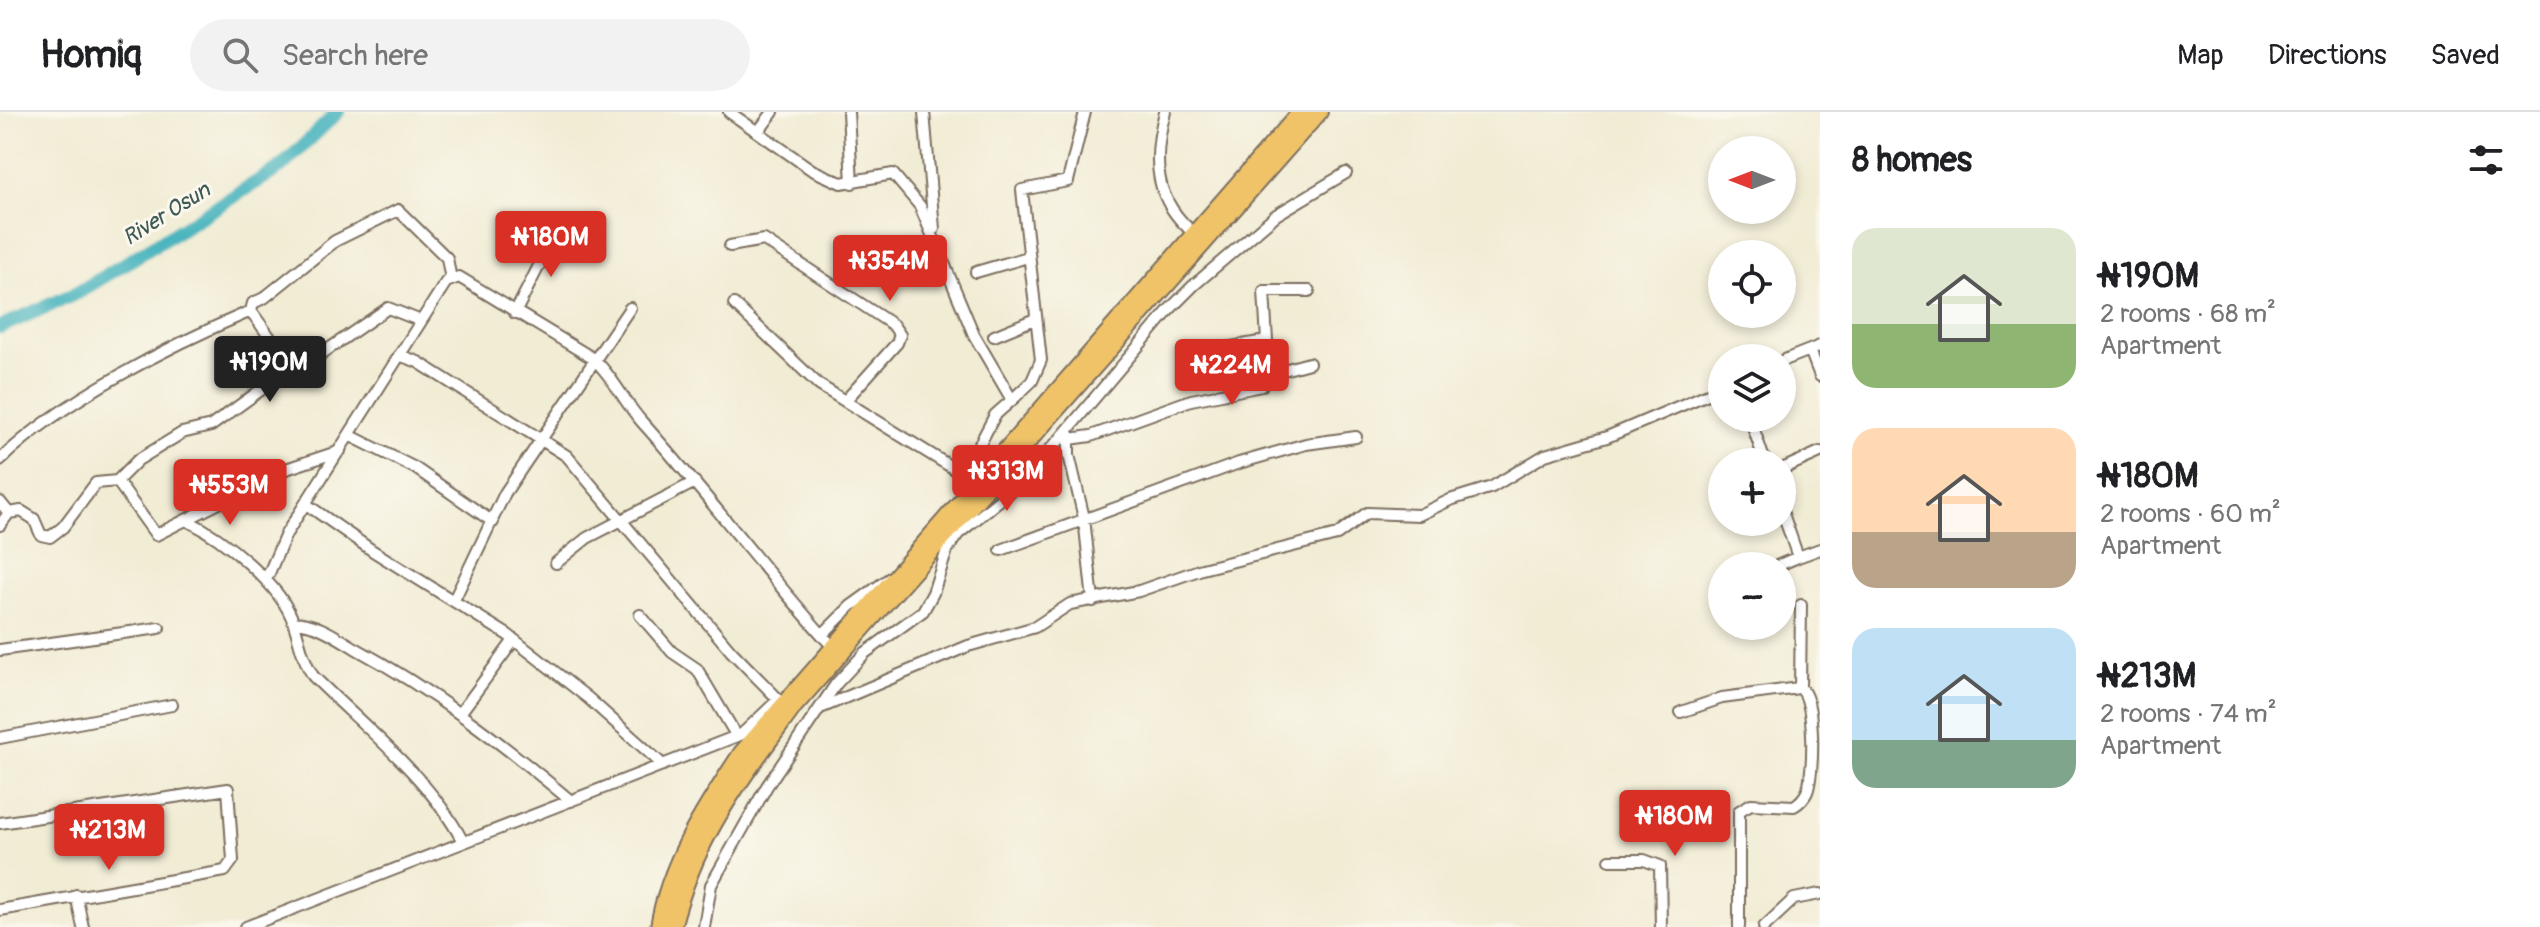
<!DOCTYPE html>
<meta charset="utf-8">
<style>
body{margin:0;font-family:Pangolin,sans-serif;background:#f2f2f2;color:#202124;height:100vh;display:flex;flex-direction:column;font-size:30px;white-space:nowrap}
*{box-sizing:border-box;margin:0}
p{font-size:26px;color:#757577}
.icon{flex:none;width:44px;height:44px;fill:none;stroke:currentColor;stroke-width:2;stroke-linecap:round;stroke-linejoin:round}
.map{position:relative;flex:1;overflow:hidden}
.side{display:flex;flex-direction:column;background:#fff;width:720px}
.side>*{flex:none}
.needle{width:52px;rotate:270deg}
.buttons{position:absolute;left:1708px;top:24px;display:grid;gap:16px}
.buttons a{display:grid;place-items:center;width:88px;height:88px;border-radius:50%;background:#fff;box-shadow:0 4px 12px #0003;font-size:40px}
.price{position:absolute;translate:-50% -68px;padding:0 18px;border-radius:8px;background:#d93025;color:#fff;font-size:26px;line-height:52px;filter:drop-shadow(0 2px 4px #0008)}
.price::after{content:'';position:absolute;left:50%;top:48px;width:24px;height:18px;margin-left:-12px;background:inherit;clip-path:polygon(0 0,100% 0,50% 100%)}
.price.selected{background:#222;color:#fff}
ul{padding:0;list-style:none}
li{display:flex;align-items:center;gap:24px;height:200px;padding:0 32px}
li span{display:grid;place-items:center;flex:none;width:224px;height:160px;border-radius:24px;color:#555}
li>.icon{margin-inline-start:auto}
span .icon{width:96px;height:96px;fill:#fffc;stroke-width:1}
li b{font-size:34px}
h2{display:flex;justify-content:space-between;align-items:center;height:96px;padding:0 32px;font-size:34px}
header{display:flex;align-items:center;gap:48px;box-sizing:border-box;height:112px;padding:0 40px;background:#fff;border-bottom:2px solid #e0e0e0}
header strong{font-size:38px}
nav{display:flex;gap:44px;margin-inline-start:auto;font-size:28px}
.search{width:560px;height:72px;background:#f2f2f2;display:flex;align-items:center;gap:20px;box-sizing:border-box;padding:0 28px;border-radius:44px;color:#757577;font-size:30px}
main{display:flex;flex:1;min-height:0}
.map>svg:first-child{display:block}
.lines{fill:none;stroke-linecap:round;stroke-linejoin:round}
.river{stroke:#41b1bc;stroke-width:14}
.minor-casing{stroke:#7b6e5e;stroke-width:14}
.highway-casing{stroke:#7b6e5e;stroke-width:20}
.minor{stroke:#fff;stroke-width:10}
.highway{stroke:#f0c369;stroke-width:16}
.labels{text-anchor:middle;stroke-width:6;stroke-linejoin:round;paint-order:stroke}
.water-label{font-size:22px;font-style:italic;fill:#3d5955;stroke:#fbf7ec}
</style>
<header>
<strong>Homiq</strong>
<div class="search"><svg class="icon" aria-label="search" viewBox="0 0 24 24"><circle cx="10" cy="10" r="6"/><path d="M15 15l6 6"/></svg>Search here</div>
<nav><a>Map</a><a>Directions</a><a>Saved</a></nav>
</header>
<main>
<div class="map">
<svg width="1820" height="815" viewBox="0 0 1820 815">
<rect width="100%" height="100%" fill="#fbf7ec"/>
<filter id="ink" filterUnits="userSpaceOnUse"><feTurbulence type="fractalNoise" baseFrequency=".0125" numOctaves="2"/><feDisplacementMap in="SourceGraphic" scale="16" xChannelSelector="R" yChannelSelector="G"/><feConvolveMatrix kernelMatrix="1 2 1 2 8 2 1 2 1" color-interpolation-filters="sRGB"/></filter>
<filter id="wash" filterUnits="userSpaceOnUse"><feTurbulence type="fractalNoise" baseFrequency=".006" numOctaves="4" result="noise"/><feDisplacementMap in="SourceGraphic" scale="32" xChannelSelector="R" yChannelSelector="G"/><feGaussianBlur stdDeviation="1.8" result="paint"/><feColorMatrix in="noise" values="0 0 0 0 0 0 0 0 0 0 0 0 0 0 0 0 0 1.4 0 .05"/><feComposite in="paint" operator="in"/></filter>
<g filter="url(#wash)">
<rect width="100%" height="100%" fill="#f1ecd4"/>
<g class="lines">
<!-- river -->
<path class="river" d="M 0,215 L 79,180 L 281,55 L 338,0"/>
</g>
</g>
<g filter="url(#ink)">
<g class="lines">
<defs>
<path id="minor" d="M 729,0 L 812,58 L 841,71 L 893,62 L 920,94 L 974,223 L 1012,288 L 995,303 L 964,362
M 848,0 L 852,71
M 924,0 L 934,117
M 1165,0 C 1152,48 1154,89 1195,122
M 758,20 L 773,0
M 730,134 L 764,128 L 893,213 L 900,223 L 897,231 L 845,289
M 976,160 L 1028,145
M 734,192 L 819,273 L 977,371
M 515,201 L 557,118
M 994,224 L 1035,207
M 1214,238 L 1265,229
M 1810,238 L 1820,264
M 399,243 L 418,250 L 567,344 L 731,539 L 783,592
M 1782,249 L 1820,234
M 294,259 L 251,199 L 253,191 L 264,186 L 335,129 L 398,98 L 447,146 L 451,168
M 1269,262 L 1309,251
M 1012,288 L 1032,269 L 1041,248 L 1022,78 L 1068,69 L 1085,0
M 1750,306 L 1765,350
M 1069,322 L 1069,343 L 1084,406 L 1093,489
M 351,324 L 415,356 L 493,410
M 1070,327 L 1091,324 L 1191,288 L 1262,274 L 1269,262 L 1264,179 L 1309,179
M 0,348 C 62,288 171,233 251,199
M 1782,357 L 1820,340
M 117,369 L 156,423 L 286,357 L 340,339
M 0,390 L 9,401
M 306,392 L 373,439 L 508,523 L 588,586 L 663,653
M 1782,399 L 1798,445 L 1820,437
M 188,409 C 223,426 282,473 294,512 C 300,531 302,546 313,564 C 364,615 428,664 462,728
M 0,413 L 9,401 L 21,399 L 34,407 L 41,423 L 50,425 L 63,415 L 96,371 L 117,369 L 138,348 L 182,321 L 211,314 L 265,275 L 304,254 L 388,196 L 421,209
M 1001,438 L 1239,351 L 1306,332 L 1356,325
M 556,451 L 587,426 L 695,370
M 1777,454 L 1798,445
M 266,468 L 286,422 L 446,170 L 459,165 L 594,247 C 614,266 624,290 642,310 C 708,383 766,461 832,534
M 454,488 L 505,381 L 630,196
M 640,503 L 672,540 L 697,557 L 736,623
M 294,510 C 317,511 335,524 355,536 C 434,579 503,632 571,689
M 822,523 L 851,494 L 890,466
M 0,538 L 159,516
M 1800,576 L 1801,493
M 823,595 L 968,534 L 1035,515 L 1070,492 L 1139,479 L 1202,457 L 1337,423 L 1367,401 L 1419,403 L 1450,388 L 1492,375 L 1545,343 L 1607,325 L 1722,276
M 461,600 L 514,528
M 1681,600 L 1722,586 L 1791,577 L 1800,576 C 1816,587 1814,662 1807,680 C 1804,686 1799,691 1794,694 L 1751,692 L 1739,699 L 1739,815
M 0,626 L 172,593
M 0,711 L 228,677 L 233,748 L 225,759 L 0,798
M 1610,748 L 1644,748 L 1660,754 L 1661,815
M 76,783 L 83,815
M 246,815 L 742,622 L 777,589
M 704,815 L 711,773 L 767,674 L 836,572 L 865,541 L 923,499 L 933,481 L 947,438 L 958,422 L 1013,377 L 1060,327 L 1169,198 L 1194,173 L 1276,103 L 1346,61
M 1764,815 L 1794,787 L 1820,782"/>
<path id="highway" d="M 659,815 C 669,751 707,694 742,641 L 1301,0
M 672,815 C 696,721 739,670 794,594 L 1319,0"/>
</defs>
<!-- minor casing -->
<use href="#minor" class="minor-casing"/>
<!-- highway casing -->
<use href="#highway" class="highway-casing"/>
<!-- minor -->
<use href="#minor" class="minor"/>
<!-- highway -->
<use href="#highway" class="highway"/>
</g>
</g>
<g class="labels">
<!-- water labels -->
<g class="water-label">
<text transform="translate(166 101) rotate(-32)" y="8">River Osun</text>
</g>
</g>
</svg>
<div class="buttons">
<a><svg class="needle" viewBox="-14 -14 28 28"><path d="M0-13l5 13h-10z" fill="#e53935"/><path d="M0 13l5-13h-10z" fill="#757577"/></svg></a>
<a><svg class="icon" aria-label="locate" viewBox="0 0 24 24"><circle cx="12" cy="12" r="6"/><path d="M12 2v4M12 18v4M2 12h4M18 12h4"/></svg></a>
<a><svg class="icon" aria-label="layers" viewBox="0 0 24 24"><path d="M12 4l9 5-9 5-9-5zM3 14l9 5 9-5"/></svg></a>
<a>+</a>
<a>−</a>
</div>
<b class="price" style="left:551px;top:167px">₦180M</b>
<b class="price" style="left:890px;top:191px">₦354M</b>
<b class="price selected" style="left:270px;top:292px">₦190M</b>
<b class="price" style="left:1232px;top:295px">₦224M</b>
<b class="price" style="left:1007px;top:401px">₦313M</b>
<b class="price" style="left:230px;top:415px">₦553M</b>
<b class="price" style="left:1675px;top:746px">₦180M</b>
<b class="price" style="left:109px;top:760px">₦213M</b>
</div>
<section class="side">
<h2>8 homes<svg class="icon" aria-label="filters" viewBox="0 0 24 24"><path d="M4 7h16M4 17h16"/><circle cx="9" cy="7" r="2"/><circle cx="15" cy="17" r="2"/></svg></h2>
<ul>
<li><span style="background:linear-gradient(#dfe7d0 60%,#8fb573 0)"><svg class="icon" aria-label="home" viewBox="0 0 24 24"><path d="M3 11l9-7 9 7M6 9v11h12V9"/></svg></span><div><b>₦190M</b><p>2 rooms · 68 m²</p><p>Apartment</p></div></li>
<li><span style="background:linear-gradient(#ffd9b3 65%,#b9a48a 0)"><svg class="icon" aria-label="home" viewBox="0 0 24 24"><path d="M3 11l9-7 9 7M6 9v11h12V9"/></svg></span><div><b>₦180M</b><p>2 rooms · 60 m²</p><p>Apartment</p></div></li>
<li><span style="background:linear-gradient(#bfe0f5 70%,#7fa58c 0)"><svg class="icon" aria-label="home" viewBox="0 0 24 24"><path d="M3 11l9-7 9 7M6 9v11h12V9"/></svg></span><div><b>₦213M</b><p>2 rooms · 74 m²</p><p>Apartment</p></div></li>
</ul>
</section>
</main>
